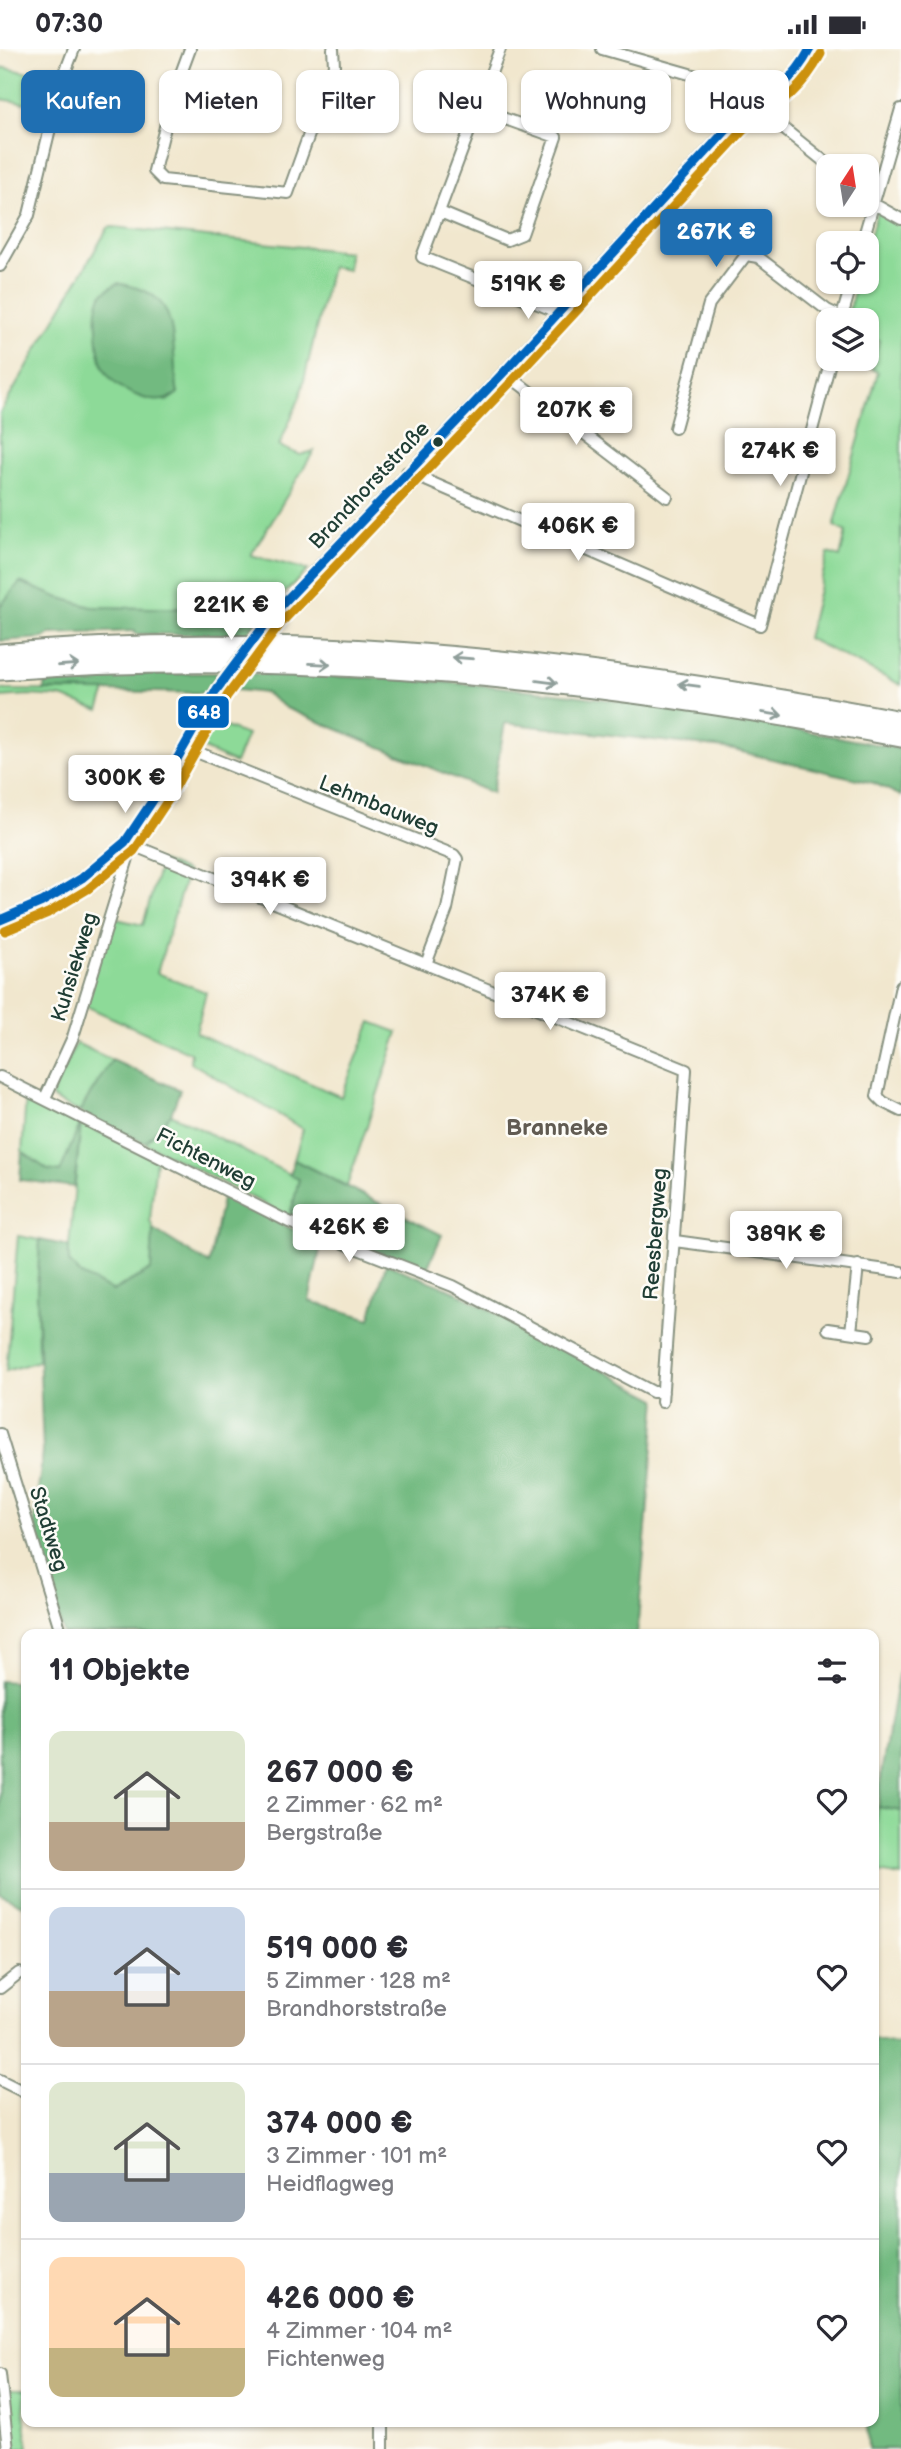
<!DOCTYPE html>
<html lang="de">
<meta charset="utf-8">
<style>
body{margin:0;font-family:"Balsamiq Sans",sans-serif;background:#f7f7f7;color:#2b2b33;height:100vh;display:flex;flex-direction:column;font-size:26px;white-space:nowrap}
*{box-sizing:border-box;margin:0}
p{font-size:23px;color:#7c7c81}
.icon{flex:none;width:38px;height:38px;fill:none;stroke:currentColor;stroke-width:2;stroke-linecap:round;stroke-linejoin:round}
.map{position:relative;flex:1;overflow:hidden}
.panel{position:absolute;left:21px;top:1580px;width:858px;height:798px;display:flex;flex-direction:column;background:#fff;border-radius:14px;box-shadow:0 2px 5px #0004}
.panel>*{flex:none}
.top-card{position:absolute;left:21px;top:21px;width:859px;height:63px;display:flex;gap:14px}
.needle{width:46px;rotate:12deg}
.buttons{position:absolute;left:816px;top:105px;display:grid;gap:14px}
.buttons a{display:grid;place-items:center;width:63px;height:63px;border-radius:14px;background:#fff;box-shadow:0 2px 5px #0004;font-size:35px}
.price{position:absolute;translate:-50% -60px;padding:0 16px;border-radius:7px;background:#fff;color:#222;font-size:23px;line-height:46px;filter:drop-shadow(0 2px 4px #0008)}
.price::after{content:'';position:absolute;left:50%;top:42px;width:21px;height:16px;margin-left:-10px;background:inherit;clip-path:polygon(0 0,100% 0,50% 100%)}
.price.current{background:#1f6fb2;color:#fff}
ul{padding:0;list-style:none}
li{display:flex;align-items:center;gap:21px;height:175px;padding:0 28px}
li+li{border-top:2px solid #e1e1e2}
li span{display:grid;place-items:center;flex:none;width:196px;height:140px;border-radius:14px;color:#555}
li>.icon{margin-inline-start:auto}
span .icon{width:84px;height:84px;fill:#fffc;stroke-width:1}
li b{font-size:30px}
h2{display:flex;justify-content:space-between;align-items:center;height:84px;padding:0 28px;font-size:30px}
.tag{padding:0 24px;border-radius:14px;background:#fff;box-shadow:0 2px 5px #0004;font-size:24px;line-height:63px}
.tag.current{background:#1f6fb2;color:#fff}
.status{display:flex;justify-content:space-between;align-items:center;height:49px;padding:0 35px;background:#fff;direction:ltr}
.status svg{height:19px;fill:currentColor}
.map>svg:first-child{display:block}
.green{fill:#8dda98;stroke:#568c66;stroke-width:2;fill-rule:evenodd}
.forest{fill:#72ba80;stroke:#487c5a;stroke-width:2}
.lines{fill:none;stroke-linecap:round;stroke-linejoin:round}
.street-casing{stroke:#889281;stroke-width:14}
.highway-casing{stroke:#889281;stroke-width:23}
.street{stroke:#fff;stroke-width:10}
.highway{stroke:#fff;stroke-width:19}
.street-bridge-casing{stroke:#889281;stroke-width:14;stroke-linecap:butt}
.street-bridge{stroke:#fff;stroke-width:10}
.bus-1-casing{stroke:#fdfcf7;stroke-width:14}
.bus-2-casing{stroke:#fdfcf7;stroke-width:14}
.bus-1{stroke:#0065bd;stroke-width:9}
.bus-2{stroke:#cc910a;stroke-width:9}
.oneway{stroke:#8f9e9a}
.bus-dot{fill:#1f3d34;stroke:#fdfcf7;stroke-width:2.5}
.labels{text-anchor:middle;stroke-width:5;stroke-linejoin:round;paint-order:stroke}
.street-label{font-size:21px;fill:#1f3d34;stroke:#fdfcf7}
.neighbourhood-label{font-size:23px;font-weight:bold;fill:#615b52;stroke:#fdfcf7}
.line-badge{stroke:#fdfcf7;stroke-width:2.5}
.badge-label{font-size:19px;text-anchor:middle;font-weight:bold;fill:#fff}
</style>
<div class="status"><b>07:30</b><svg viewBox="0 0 49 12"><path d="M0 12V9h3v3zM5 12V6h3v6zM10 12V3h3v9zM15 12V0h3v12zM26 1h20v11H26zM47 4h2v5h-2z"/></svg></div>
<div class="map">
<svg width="901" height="2400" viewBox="0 0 901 2400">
<rect width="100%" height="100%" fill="#fdfcf7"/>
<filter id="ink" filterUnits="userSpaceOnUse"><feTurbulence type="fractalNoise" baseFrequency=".0143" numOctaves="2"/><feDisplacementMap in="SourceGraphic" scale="14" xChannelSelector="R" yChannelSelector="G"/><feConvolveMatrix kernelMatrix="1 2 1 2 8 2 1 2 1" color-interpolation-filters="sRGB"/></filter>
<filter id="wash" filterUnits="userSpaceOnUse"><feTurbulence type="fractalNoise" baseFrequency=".00686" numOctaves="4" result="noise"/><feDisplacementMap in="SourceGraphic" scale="28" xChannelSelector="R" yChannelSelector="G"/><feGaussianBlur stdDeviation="1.57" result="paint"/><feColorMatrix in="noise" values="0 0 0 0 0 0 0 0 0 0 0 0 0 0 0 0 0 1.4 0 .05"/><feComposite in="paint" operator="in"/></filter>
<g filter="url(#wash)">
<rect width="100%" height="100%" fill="#f1e7ce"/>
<!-- green -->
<path class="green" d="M 0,18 L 55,29 L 50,58 L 0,50 Z
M 879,156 L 901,169 L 901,636 L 807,589 L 828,504 L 840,508 L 846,483 L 834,477 L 878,323 L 872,320 L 879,291 L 866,288 L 866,271 L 846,271 L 857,233 L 866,233 L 866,201 Z
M 113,178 L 349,203 L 348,221 L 331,218 L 300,348 L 279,397 L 300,406 L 314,402 L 251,506 L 308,521 L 267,561 L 92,558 L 57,548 L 0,557 L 0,364 L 108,179 ZM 107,325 L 175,330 L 178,344 L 167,352 C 141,346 125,346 107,325 Z
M 0,640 L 6,641 L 106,642 L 99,661 L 61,648 L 29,646 L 0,648 Z
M 207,671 L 247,686 L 235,714 L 197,697 L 196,691 Z
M 161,812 L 187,823 L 157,924 L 206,943 L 196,984 L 341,1048 L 371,973 L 398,983 L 347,1137 L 294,1111 L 303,1080 L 190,1013 L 191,1004 L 81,955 L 112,869 L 143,876 Z
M 76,994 L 112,1011 L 79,1063 L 53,1050 L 52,1045 Z
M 26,1048 L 156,1110 L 150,1171 L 153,1180 L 151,1221 L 112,1242 L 81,1226 L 69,1213 L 69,1197 L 81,1076 L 60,1124 L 48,1121 L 22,1103 Z
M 171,1065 L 299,1130 L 290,1168 L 145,1094 Z
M 18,1187 L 40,1191 L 37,1243 L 38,1312 L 6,1322 Z
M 878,1758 L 901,1762 L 901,1827 L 873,1822 L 873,1792 Z
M 8,2341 L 26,2341 L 24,2363 L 28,2400 L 15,2400 Z"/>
<!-- forest -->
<path class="forest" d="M 118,234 C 130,237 145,240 155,248 C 180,267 171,315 178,344 C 164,354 153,353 138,347 C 103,334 98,313 97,279 C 96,268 96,256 101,247 C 104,242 113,237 118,234 Z
M 20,533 L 57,548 L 92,558 L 267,561 L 246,585 L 135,585 L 135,582 L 50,585 L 44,589 L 0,592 L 0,557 Z
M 218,624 L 206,644 L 44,641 L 45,634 L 95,628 L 106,625 Z
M 239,624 C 297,627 355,627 413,631 C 577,641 740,669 901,700 L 901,747 L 874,734 L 725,699 L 505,674 L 492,744 L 286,659 L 265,644 L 227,640 Z
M 112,1011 L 180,1041 L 171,1065 L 145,1094 L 79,1063 Z
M 81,1073 L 74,1138 L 20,1131 L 22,1103 L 48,1121 L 60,1123 Z
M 294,1111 L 442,1186 L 426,1222 L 290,1168 L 299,1130 L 290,1126 Z
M 223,1145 L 287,1178 L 322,1191 L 309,1252 L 370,1270 L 386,1215 L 452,1241 L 657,1350 L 637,1585 L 63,1585 L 34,1472 L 43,1403 L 37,1243 L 40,1191 L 69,1197 L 69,1213 L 81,1226 L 113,1242 L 151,1221 L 153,1180 L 209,1215 Z
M 899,1622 L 901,1622 L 901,1762 L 878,1758 L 882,1719 Z
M 0,1632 L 26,1634 L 26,1858 L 0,1845 Z
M 873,1990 L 895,1995 L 901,1993 L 901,2400 L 868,2400 L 867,2373 L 873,2373 Z"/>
</g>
<g filter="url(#ink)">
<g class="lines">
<defs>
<path id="street" d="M 190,0 L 173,46 L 154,122 L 163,131 L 288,144 L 334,16 L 333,0
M 500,0 L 422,208 L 558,263
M 602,0 L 700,28 L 744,48 L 830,117
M 866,146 L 874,155 L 901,170
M 440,163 L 507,191 L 522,185 L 556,88 L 477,60
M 862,194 L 901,60
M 0,217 L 29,166 L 61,34 L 74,0
M 841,271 L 852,233
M 504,323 L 667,448
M 675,379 L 709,255 L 746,206 L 758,208 L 827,261 L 842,268
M 407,423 L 760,576 L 831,310
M 272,566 L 504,323 L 742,64 C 775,45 794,36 810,0
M 184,698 L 454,806 L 457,810 L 447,860 L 426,915
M 125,793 L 686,1021 L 662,1353
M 0,871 C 39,858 99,823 126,792 C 161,751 190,687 217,640
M 901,937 L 877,1047 L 883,1053 L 901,1062
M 0,1028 L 289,1173 L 453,1237 L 653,1343 L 663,1343
M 45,1049 L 73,988 L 132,796
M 675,1192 L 901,1223
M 828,1280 L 869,1286
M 851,1283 L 858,1216
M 0,1385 L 62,1586
M 0,1939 L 19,1924
M 0,2031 L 26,2044
M 0,2325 L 8,2400
M 383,2400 L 383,2373"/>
<path id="highway" d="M 0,605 C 301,578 605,616 901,672
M 0,621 C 304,598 602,631 901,688"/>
</defs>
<!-- street casing -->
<use href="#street" class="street-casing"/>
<!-- highway casing -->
<use href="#highway" class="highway-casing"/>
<!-- street -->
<use href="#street" class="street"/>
<!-- highway -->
<use href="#highway" class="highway"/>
<defs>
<path id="street-bridge" d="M 217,640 L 272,566"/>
</defs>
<!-- street-bridge casing -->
<use href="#street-bridge" class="street-bridge-casing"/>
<!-- street-bridge -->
<use href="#street-bridge" class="street-bridge"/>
<defs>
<path id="bus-1" d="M 0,871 L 42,853 L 82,829 L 125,793 L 157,745 L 217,640 L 272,566 L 504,323 L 742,64 C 772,47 794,31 810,0"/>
<path id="bus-2" d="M 5,882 L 48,864 L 88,840 L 134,802 L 168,751 L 227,647 L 281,574 L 513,331 L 750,74 C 781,56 804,38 821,5"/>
</defs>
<!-- bus-1 casing -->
<use href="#bus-1" class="bus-1-casing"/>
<!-- bus-2 casing -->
<use href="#bus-2" class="bus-2-casing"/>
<!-- bus-1 -->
<use href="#bus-1" class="bus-1"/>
<!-- bus-2 -->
<use href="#bus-2" class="bus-2"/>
</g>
<!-- one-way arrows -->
<defs><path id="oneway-shaft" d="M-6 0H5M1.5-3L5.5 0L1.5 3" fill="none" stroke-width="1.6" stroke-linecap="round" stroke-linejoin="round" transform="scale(1.75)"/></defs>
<g class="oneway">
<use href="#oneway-shaft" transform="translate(463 609) rotate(-175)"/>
<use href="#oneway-shaft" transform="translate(320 615) rotate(3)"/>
<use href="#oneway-shaft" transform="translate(68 616) rotate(-4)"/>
<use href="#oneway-shaft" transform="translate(547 633) rotate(7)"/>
<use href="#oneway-shaft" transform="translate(689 636) rotate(-172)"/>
<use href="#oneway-shaft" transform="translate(772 665) rotate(9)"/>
</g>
</g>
<!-- markers -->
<circle class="bus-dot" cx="438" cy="393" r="6"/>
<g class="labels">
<!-- street labels -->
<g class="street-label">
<text transform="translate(369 436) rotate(-47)" y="7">Brandhorststraße</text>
<text transform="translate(379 756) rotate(22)" y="7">Lehmbauweg</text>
<text transform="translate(74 918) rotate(-73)" y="7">Kuhsiekweg</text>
<text transform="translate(206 1109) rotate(27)" y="7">Fichtenweg</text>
<text transform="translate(655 1185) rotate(-86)" y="7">Reesbergweg</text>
<text transform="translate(49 1480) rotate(73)" y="7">Stadtweg</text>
</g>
<!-- neighbourhood labels -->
<g class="neighbourhood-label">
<text x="557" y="1086">Branneke</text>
</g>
</g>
<rect class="line-badge" x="177" y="646" width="53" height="34" rx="7" fill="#0065bd"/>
<g class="badge-label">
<text x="204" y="670">648</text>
</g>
</svg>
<div class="buttons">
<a><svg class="needle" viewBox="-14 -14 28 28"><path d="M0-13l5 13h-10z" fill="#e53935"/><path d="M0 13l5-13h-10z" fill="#7c7c81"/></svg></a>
<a><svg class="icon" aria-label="locate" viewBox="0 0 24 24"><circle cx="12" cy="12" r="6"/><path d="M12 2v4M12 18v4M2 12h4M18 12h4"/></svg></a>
<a><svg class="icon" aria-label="layers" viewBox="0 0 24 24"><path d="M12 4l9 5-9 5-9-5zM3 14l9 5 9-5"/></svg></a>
</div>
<b class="price current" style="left:716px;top:220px">267K €</b>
<b class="price" style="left:528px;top:272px">519K €</b>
<b class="price" style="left:576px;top:398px">207K €</b>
<b class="price" style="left:780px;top:439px">274K €</b>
<b class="price" style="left:578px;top:514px">406K €</b>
<b class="price" style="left:231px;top:593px">221K €</b>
<b class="price" style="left:125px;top:766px">300K €</b>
<b class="price" style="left:270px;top:868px">394K €</b>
<b class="price" style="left:550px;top:983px">374K €</b>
<b class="price" style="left:349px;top:1215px">426K €</b>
<b class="price" style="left:786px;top:1222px">389K €</b>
<div class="top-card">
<a class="tag current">Kaufen</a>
<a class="tag">Mieten</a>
<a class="tag">Filter</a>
<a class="tag">Neu</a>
<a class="tag">Wohnung</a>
<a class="tag">Haus</a>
</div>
<section class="panel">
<h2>11 Objekte<svg class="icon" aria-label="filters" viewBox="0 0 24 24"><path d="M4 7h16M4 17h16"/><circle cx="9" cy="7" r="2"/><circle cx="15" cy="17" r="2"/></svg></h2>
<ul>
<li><span style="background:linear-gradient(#dfe7d0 65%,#b9a48a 0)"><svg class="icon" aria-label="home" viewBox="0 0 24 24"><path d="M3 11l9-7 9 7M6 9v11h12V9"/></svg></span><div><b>267 000 €</b><p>2 Zimmer · 62 m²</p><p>Bergstraße</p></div><svg class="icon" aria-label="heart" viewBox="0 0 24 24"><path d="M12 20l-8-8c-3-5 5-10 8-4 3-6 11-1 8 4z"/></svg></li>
<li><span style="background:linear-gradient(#c9d6e8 60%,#b9a48a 0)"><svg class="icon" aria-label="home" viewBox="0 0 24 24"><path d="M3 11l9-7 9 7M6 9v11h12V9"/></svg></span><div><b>519 000 €</b><p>5 Zimmer · 128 m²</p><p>Brandhorststraße</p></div><svg class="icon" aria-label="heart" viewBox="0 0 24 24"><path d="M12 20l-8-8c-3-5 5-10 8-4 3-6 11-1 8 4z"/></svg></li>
<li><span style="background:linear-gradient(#dfe7d0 65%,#9aa5b1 0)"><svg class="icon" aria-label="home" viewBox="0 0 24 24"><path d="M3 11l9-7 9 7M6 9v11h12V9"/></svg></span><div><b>374 000 €</b><p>3 Zimmer · 101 m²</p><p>Heidflagweg</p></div><svg class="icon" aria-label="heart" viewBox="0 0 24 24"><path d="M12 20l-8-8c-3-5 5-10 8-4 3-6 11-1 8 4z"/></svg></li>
<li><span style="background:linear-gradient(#ffd9b3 65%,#c2b280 0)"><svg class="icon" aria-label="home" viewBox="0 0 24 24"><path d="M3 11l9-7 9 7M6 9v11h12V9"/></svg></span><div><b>426 000 €</b><p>4 Zimmer · 104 m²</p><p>Fichtenweg</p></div><svg class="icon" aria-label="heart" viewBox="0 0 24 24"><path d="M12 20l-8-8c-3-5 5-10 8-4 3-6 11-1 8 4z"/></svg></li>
</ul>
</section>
</div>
